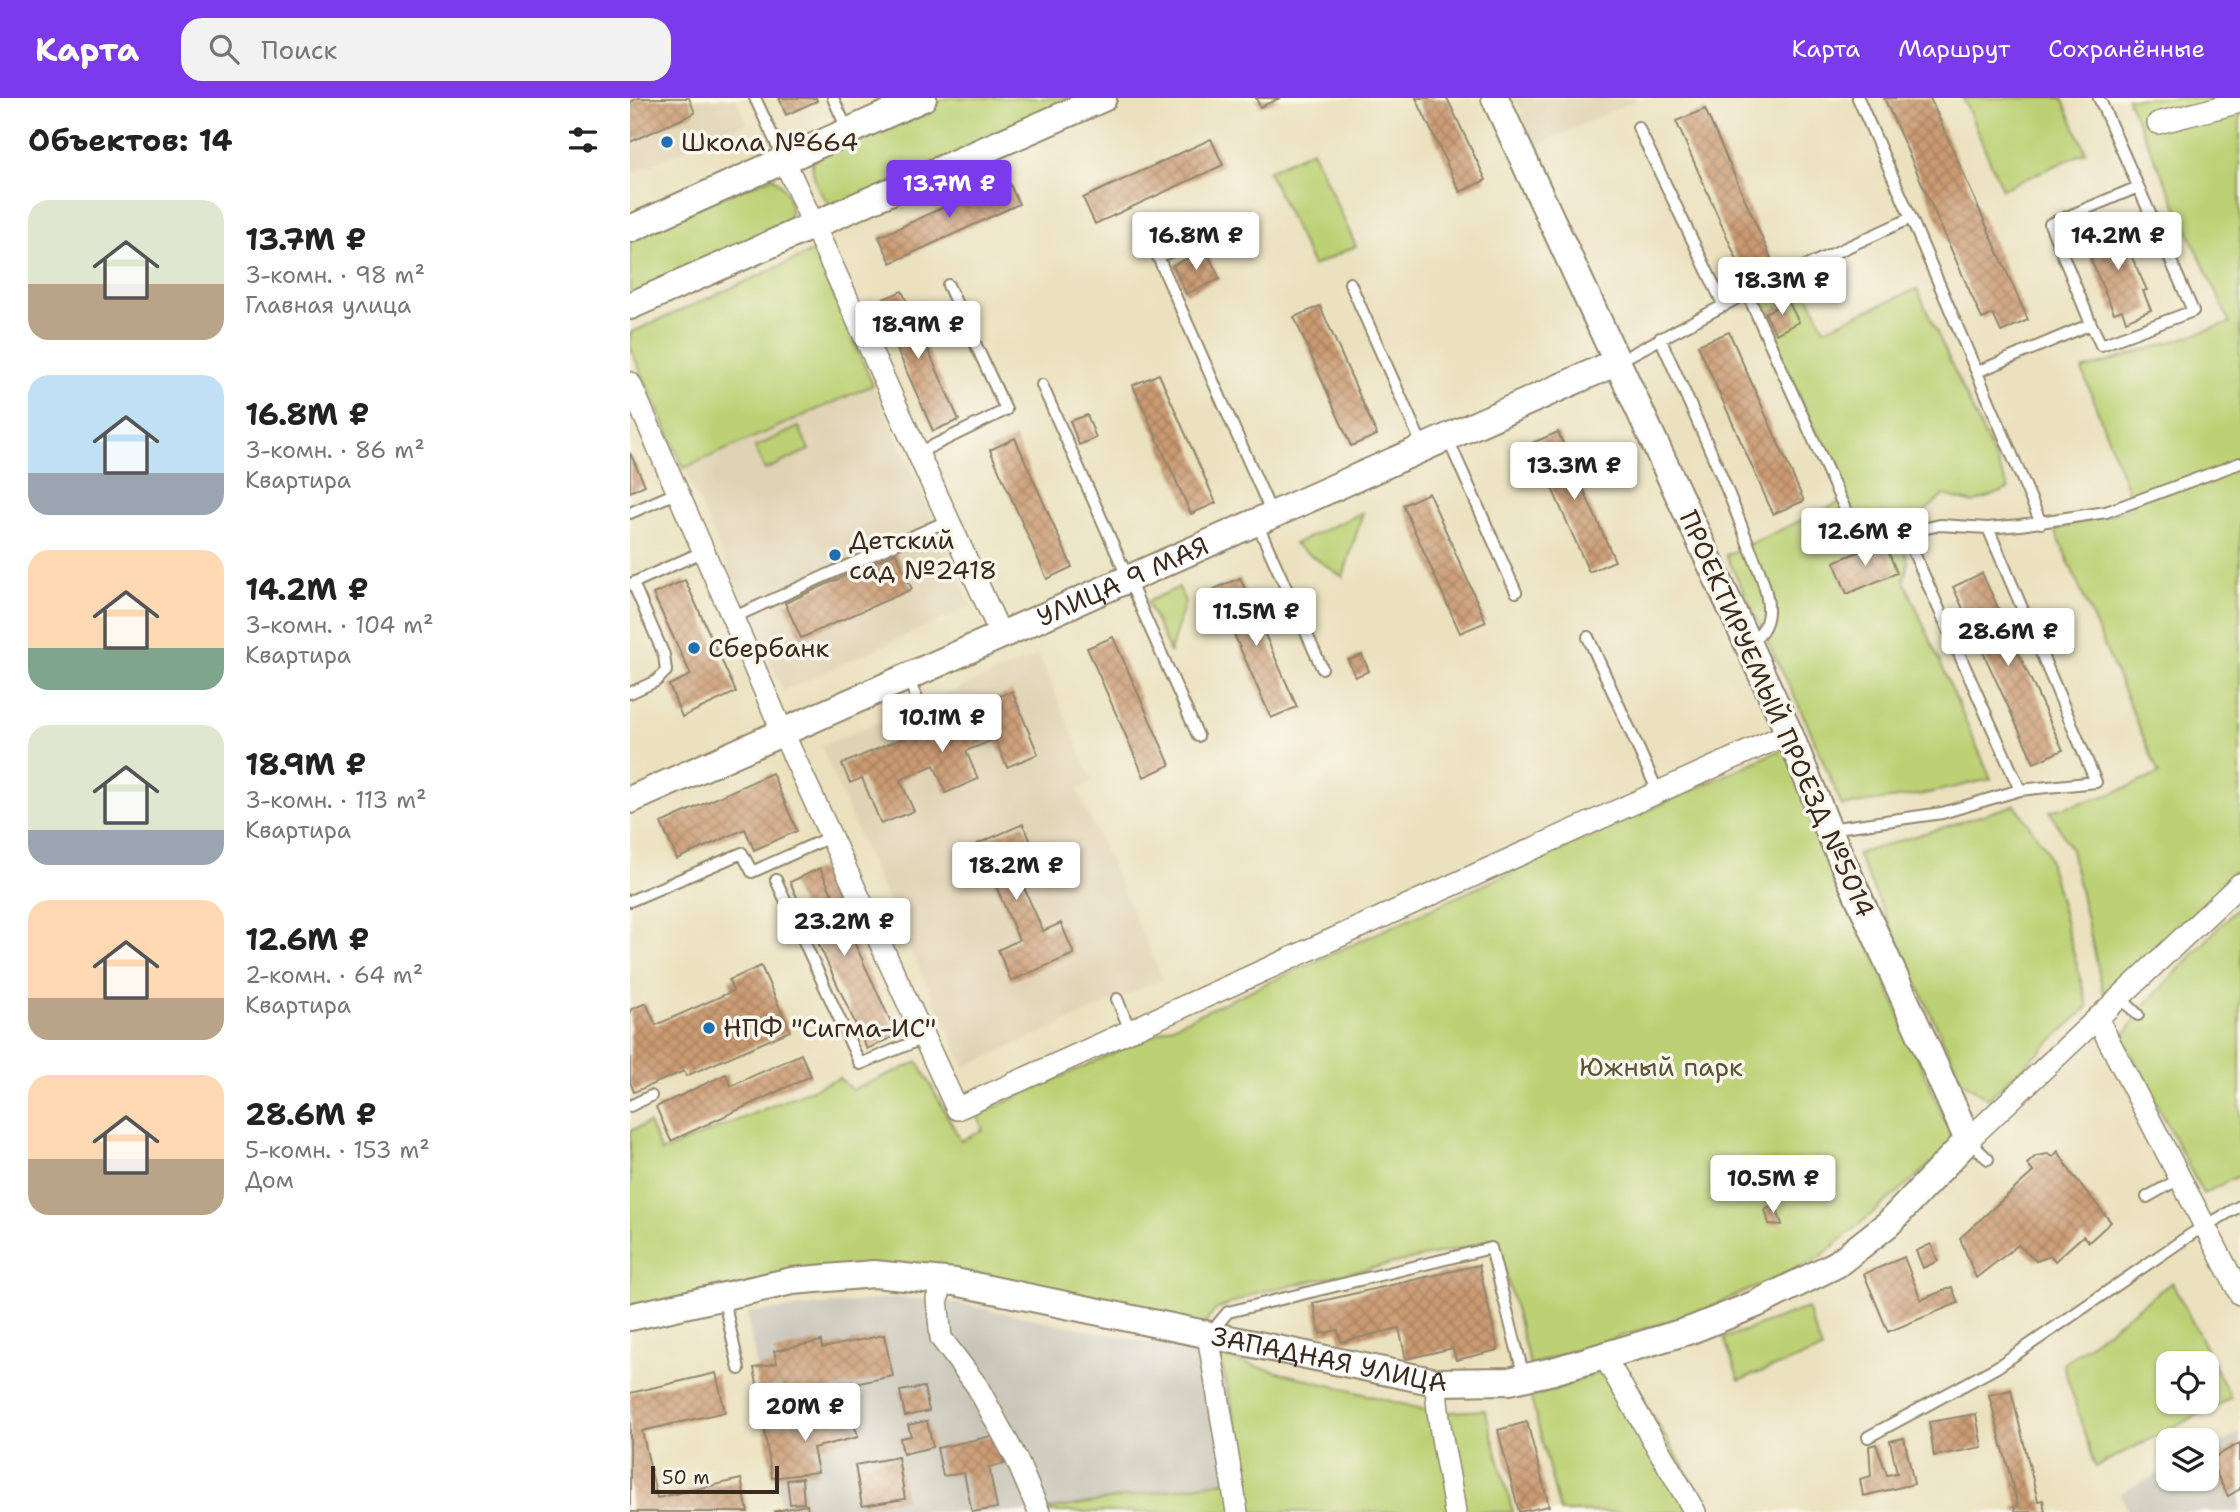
<!DOCTYPE html>
<html lang="ru">
<meta charset="utf-8">
<style>
body{margin:0;font-family:"Shantell Sans",sans-serif;background:#f2f2f2;color:#222;height:100vh;display:flex;flex-direction:column;font-size:26px;white-space:nowrap}
*{box-sizing:border-box;margin:0}
p{font-size:23px;color:#767676}
.icon{flex:none;width:38px;height:38px;fill:none;stroke:currentColor;stroke-width:2;stroke-linecap:round;stroke-linejoin:round}
.map{position:relative;flex:1;overflow:hidden}
.sheet{display:flex;flex-direction:column;background:#fff;width:630px}
.sheet>*{flex:none}
.buttons{position:absolute;left:1526px;top:1253px;display:grid;gap:14px}
.buttons a{display:grid;place-items:center;width:63px;height:63px;border-radius:14px;background:#fff;box-shadow:0 2px 5px #0004;font-size:35px}
.scale{position:absolute;left:21px;bottom:18px;width:128px;box-sizing:border-box;padding-left:7px;border:4px solid #3b2a1e;border-top:0;font-size:19px;line-height:24px;white-space:nowrap;color:#3b2a1e;-webkit-text-stroke:5px #fbf7ec;paint-order:stroke}
.price{position:absolute;translate:-50% -60px;padding:0 16px;border-radius:7px;background:#fff;color:#222;font-size:23px;line-height:46px;filter:drop-shadow(0 2px 4px #0008)}
.price::after{content:'';position:absolute;left:50%;top:42px;width:21px;height:16px;margin-left:-10px;background:inherit;clip-path:polygon(0 0,100% 0,50% 100%)}
.price.on{background:#7c3aed;color:#fff}
ul{padding:0;list-style:none}
li{display:flex;align-items:center;gap:21px;height:175px;padding:0 28px}
li span{display:grid;place-items:center;flex:none;width:196px;height:140px;border-radius:21px;color:#555}
li>.icon{margin-inline-start:auto}
span .icon{width:84px;height:84px;fill:#fffc;stroke-width:1}
li b{font-size:30px}
h2{display:flex;justify-content:space-between;align-items:center;height:84px;padding:0 28px;font-size:30px}
header{display:flex;align-items:center;gap:42px;box-sizing:border-box;height:98px;padding:0 35px;background:#7c3aed;color:#fff}
header strong{font-size:33px}
nav{display:flex;gap:38px;margin-inline-start:auto;font-size:24px}
.search{width:490px;height:63px;background:#f2f2f2;display:flex;align-items:center;gap:18px;box-sizing:border-box;padding:0 24px;border-radius:21px;color:#767676;font-size:26px}
main{display:flex;flex:1;min-height:0}
.map>svg:first-child{display:block}
.built{fill:#e0d3b4}
.industrial{fill:#c8c4b8}
.green{fill:#bcd175;stroke:#7c7e4a;stroke-width:2;fill-rule:evenodd}
.building{fill:url(#building-cross-hatch)}
.lines{fill:none;stroke-linecap:round;stroke-linejoin:round}
.service-casing{stroke:#92866e;stroke-width:14}
.minor-casing{stroke:#92866e;stroke-width:24}
.tertiary-casing{stroke:#92866e;stroke-width:30}
.service{stroke:#fff;stroke-width:10}
.minor{stroke:#fff;stroke-width:21}
.tertiary{stroke:#fff;stroke-width:26}
.poi-dot{fill:#1f6fb2;stroke:#fbf7ec;stroke-width:2.5}
.labels{text-anchor:middle;stroke-width:7;stroke-linejoin:round;paint-order:stroke}
.poi-label{font-size:26px;fill:#3b2a1e;stroke:#fbf7ec;text-anchor:start}
.street-label{font-size:26px;fill:#3b2a1e;stroke:#fbf7ec}
.park-label{font-size:26px;fill:#5b5434;stroke:#fbf7ec}
</style>
<header>
<strong>Карта</strong>
<div class="search"><svg class="icon" aria-label="search" viewBox="0 0 24 24"><circle cx="10" cy="10" r="6"/><path d="M15 15l6 6"/></svg>Поиск</div>
<nav><a>Карта</a><a>Маршрут</a><a>Сохранённые</a></nav>
</header>
<main>
<section class="sheet">
<h2>Объектов: 14<svg class="icon" aria-label="filters" viewBox="0 0 24 24"><path d="M4 7h16M4 17h16"/><circle cx="9" cy="7" r="2"/><circle cx="15" cy="17" r="2"/></svg></h2>
<ul>
<li><span style="background:linear-gradient(#dfe7d0 60%,#b9a48a 0)"><svg class="icon" aria-label="home" viewBox="0 0 24 24"><path d="M3 11l9-7 9 7M6 9v11h12V9"/></svg></span><div><b>13.7M ₽</b><p>3-комн. · 98 m²</p><p>Главная улица</p></div></li>
<li><span style="background:linear-gradient(#bfe0f5 70%,#9aa5b1 0)"><svg class="icon" aria-label="home" viewBox="0 0 24 24"><path d="M3 11l9-7 9 7M6 9v11h12V9"/></svg></span><div><b>16.8M ₽</b><p>3-комн. · 86 m²</p><p>Квартира</p></div></li>
<li><span style="background:linear-gradient(#ffd9b3 70%,#7fa58c 0)"><svg class="icon" aria-label="home" viewBox="0 0 24 24"><path d="M3 11l9-7 9 7M6 9v11h12V9"/></svg></span><div><b>14.2M ₽</b><p>3-комн. · 104 m²</p><p>Квартира</p></div></li>
<li><span style="background:linear-gradient(#dfe7d0 75%,#9aa5b1 0)"><svg class="icon" aria-label="home" viewBox="0 0 24 24"><path d="M3 11l9-7 9 7M6 9v11h12V9"/></svg></span><div><b>18.9M ₽</b><p>3-комн. · 113 m²</p><p>Квартира</p></div></li>
<li><span style="background:linear-gradient(#ffd9b3 70%,#b9a48a 0)"><svg class="icon" aria-label="home" viewBox="0 0 24 24"><path d="M3 11l9-7 9 7M6 9v11h12V9"/></svg></span><div><b>12.6M ₽</b><p>2-комн. · 64 m²</p><p>Квартира</p></div></li>
<li><span style="background:linear-gradient(#ffd9b3 60%,#b9a48a 0)"><svg class="icon" aria-label="home" viewBox="0 0 24 24"><path d="M3 11l9-7 9 7M6 9v11h12V9"/></svg></span><div><b>28.6M ₽</b><p>5-комн. · 153 m²</p><p>Дом</p></div></li>
</ul>
</section>
<div class="map">
<svg width="1610" height="1414" viewBox="0 0 1610 1414">
<defs>
<pattern id="building-cross-hatch" width="8" height="8" patternUnits="userSpaceOnUse" patternTransform="scale(1.75)"><rect width="8" height="8" fill="#cb9b73"/><path d="M0 0l8 8M0 8l8-8" fill="none" stroke="#a67f5e"/></pattern>
</defs>
<rect width="100%" height="100%" fill="#fbf7ec"/>
<filter id="ink" filterUnits="userSpaceOnUse"><feTurbulence type="fractalNoise" baseFrequency=".0143" numOctaves="2"/><feDisplacementMap in="SourceGraphic" scale="14" xChannelSelector="R" yChannelSelector="G"/><feConvolveMatrix kernelMatrix="1 2 1 2 8 2 1 2 1" color-interpolation-filters="sRGB"/></filter>
<filter id="wash" filterUnits="userSpaceOnUse"><feTurbulence type="fractalNoise" baseFrequency=".00686" numOctaves="4" result="noise"/><feDisplacementMap in="SourceGraphic" scale="28" xChannelSelector="R" yChannelSelector="G"/><feGaussianBlur stdDeviation="1.57" result="paint"/><feColorMatrix in="noise" values="0 0 0 0 0 0 0 0 0 0 0 0 0 0 0 0 0 1.4 0 .05"/><feComposite in="paint" operator="in"/></filter>
<g filter="url(#wash)">
<rect width="100%" height="100%" fill="#eae1be"/>
<!-- built -->
<path class="built" d="M 0,0 L 106,0 L 117,24 L 0,76 Z
M 884,0 L 1009,0 L 906,48 Z
M 243,287 L 341,508 L 153,593 L 54,370 Z
M 409,557 L 463,684 L 447,691 L 533,881 L 335,969 L 245,776 L 191,648 Z"/>
<!-- industrial -->
<path class="industrial" d="M 267,1200 L 311,1202 L 590,1259 L 619,1379 L 417,1412 L 417,1414 L 152,1414 L 117,1215 Z
M 1610,1335 L 1610,1414 L 1498,1414 L 1490,1395 L 1538,1371 L 1538,1381 L 1577,1381 L 1577,1352 Z"/>
<!-- green -->
<path class="green" d="M 316,0 L 460,0 L 205,111 C 191,100 183,83 182,65 L 191,56 Z
M 1333,0 L 1432,0 L 1456,54 L 1372,91 Z
M 1497,0 L 1610,0 L 1610,772 L 1474,897 L 1441,752 L 1420,713 L 1479,697 L 1529,676 L 1425,432 L 1504,409 L 1452,272 L 1600,225 Z
M 682,52 L 726,148 L 683,168 L 638,73 Z
M 143,79 C 158,91 168,115 154,130 L 0,198 L 0,136 Z
M 184,153 L 243,287 L 54,370 L 0,249 L 0,235 Z
M 1171,180 L 1194,231 L 1287,191 L 1379,391 L 1343,405 L 1314,397 L 1270,434 L 1278,465 L 1274,482 L 1361,681 L 1294,696 L 1212,708 L 1178,627 L 1096,457 L 1215,402 L 1128,205 Z
M 169,329 L 179,352 L 135,372 L 125,349 Z
M 733,414 L 713,479 L 664,446 Z
M 549,489 L 555,504 L 540,554 L 517,504 Z
M 1155,650 L 1325,1046 L 1189,1160 L 1072,1213 L 900,1267 L 867,1143 L 626,1195 L 585,1212 L 571,1231 L 340,1174 L 0,1207 L 0,1033 L 19,1025 L 31,1054 L 209,980 L 222,992 L 288,964 L 331,1043 L 353,1032 L 347,1017 Z
M 1385,707 L 1416,751 L 1458,909 L 1358,1001 L 1332,983 L 1227,756 Z
M 1610,807 L 1610,1077 L 1573,1096 L 1493,940 L 1512,910 Z
M 1542,1184 L 1601,1300 L 1465,1369 L 1433,1266 ZM 1538,1265 L 1577,1265 L 1577,1304 L 1538,1304 Z
M 1177,1210 L 1192,1252 L 1109,1282 L 1094,1240 Z
M 590,1259 L 807,1315 L 855,1312 L 883,1414 L 417,1414 L 416,1412 L 619,1379 Z
M 991,1266 L 1081,1414 L 930,1414 L 901,1300 Z"/>
<g id="blocks">
<!-- building -->
<path class="building" d="M 8,0 L 59,0 L 65,15 L 0,44 L 0,4 Z
M 149,0 L 186,0 L 187,3 L 156,17 Z
M 626,0 L 650,0 L 630,9 Z
M 786,0 L 817,0 L 856,82 L 830,94 Z
M 1254,0 L 1300,0 L 1398,222 L 1371,234 L 1363,216 L 1352,221 Z
M 1075,11 L 1144,167 L 1115,180 L 1046,23 Z
M 581,41 L 593,67 L 465,126 L 453,100 Z
M 377,80 L 389,106 L 261,165 L 249,139 Z
M 1486,125 L 1517,192 L 1513,193 L 1521,212 L 1496,223 L 1492,212 L 1484,215 L 1460,160 L 1464,159 L 1455,138 Z
M 576,152 L 590,181 L 556,196 L 543,167 Z
M 272,193 L 329,322 L 303,333 L 246,204 Z
M 1158,203 L 1169,224 L 1146,236 L 1135,215 Z
M 690,208 L 747,337 L 721,348 L 664,219 Z
M 1099,234 L 1174,403 L 1143,416 L 1068,247 Z
M 529,276 L 586,405 L 561,416 L 503,287 Z
M 457,317 L 466,340 L 449,347 L 440,323 Z
M 928,334 L 985,463 L 959,474 L 902,345 Z
M 385,340 L 442,469 L 417,481 L 360,352 Z
M 0,355 L 15,387 L 0,394 Z
M 799,395 L 856,524 L 830,535 L 773,407 Z
M 1254,443 L 1267,475 L 1217,496 L 1204,464 Z
M 266,455 L 282,491 L 171,540 L 155,505 Z
M 1352,475 L 1433,652 L 1404,665 L 1323,489 Z
M 610,480 L 667,609 L 641,620 L 584,491 Z
M 55,482 L 106,594 L 52,619 L 39,587 L 61,577 L 23,496 Z
M 483,539 L 540,667 L 514,679 L 457,550 Z
M 732,557 L 739,573 L 725,579 L 718,562 Z
M 382,593 L 408,656 L 377,669 L 365,641 L 336,653 L 348,681 L 316,695 L 304,667 L 270,682 L 284,713 L 251,726 L 232,680 L 220,685 L 212,666 Z
M 142,675 L 167,733 L 124,752 L 115,731 L 47,761 L 31,725 Z
M 393,726 L 406,755 L 383,765 L 413,833 L 431,825 L 444,856 L 381,883 L 368,852 L 389,842 L 360,774 L 338,783 L 326,755 Z
M 190,770 L 267,937 L 237,951 L 160,784 Z
M 131,868 L 160,933 L 56,978 L 54,973 L 4,994 L 0,984 L 0,912 L 16,905 L 26,927 L 103,893 L 99,882 Z
M 171,956 L 181,978 L 41,1043 L 26,1009 L 96,976 L 101,988 Z
M 1428,1053 L 1442,1076 L 1481,1124 L 1459,1144 L 1453,1138 L 1425,1163 L 1421,1158 L 1406,1163 L 1388,1147 L 1346,1180 L 1330,1140 L 1403,1074 L 1397,1066 L 1406,1058 L 1418,1056 L 1423,1059 Z
M 1145,1105 L 1152,1127 L 1139,1126 L 1135,1112 Z
M 1301,1146 L 1308,1163 L 1293,1170 L 1286,1153 Z
M 1274,1159 L 1291,1202 L 1322,1189 L 1328,1205 L 1258,1234 L 1234,1176 Z
M 849,1167 L 868,1252 L 826,1262 L 823,1250 L 776,1261 L 769,1230 L 711,1244 L 708,1232 L 690,1236 L 683,1205 Z
M 254,1237 L 263,1278 L 153,1301 L 151,1286 L 128,1291 L 124,1270 L 147,1265 L 144,1253 L 191,1243 L 192,1250 Z
M 86,1275 L 95,1314 L 12,1333 L 27,1400 L 111,1381 L 118,1414 L 0,1414 L 0,1295 Z
M 294,1289 L 299,1313 L 275,1318 L 270,1293 Z
M 1381,1292 L 1408,1403 L 1413,1402 L 1415,1414 L 1386,1414 L 1384,1409 L 1388,1408 L 1359,1297 Z
M 221,1315 L 228,1339 L 183,1350 L 188,1374 L 142,1380 L 134,1330 Z
M 1346,1316 L 1352,1349 L 1304,1358 L 1299,1324 Z
M 297,1323 L 303,1349 L 273,1356 L 270,1340 L 281,1338 L 278,1327 Z
M 897,1324 L 919,1408 L 889,1414 L 868,1332 Z
M 367,1337 L 374,1366 L 359,1369 L 367,1410 L 342,1414 L 334,1375 L 313,1378 L 307,1350 Z
M 1274,1340 L 1284,1386 L 1233,1398 L 1230,1381 L 1241,1378 L 1239,1348 L 1246,1346 L 1257,1377 L 1267,1375 L 1260,1343 Z
M 1610,1345 L 1610,1391 L 1598,1398 L 1579,1362 Z
M 268,1359 L 275,1401 L 232,1408 L 225,1367 Z
M 172,1380 L 174,1405 L 160,1406 L 157,1382 Z
M 177,1407 L 178,1414 L 145,1414 L 145,1413 Z"/>
</g>
</g>
<g filter="url(#ink)">
<use href="#blocks" fill-opacity="0" stroke="#92866e" stroke-width="2"/>
<g class="lines">
<defs>
<path id="service" d="M 125,0 L 154,62
M 203,0 L 218,33
M 1228,0 L 1281,120
M 1008,29 L 1094,208
M 571,140 L 528,159 L 642,416
M 720,185 L 793,349
M 1117,195 L 1219,420 L 1237,435 L 1275,435
M 1461,226 L 1420,126 L 1508,89
M 1030,240 C 1061,309 1093,377 1119,448 C 1127,468 1139,492 1138,514 C 1137,529 1130,537 1119,545
M 987,264 L 1117,195 L 1281,120 L 1411,425
M 1347,274 L 1461,226 L 1471,247 L 1563,213 L 1469,0
M 412,287 L 568,638
M 817,339 L 886,494
M 288,355 L 376,312 L 318,187
M 0,415 L 48,394
M 626,423 L 692,570
M 1358,430 L 1466,684 L 1390,692
M 102,520 L 319,422
M 958,539 L 1028,694
M 277,579 L 290,607
M 0,595 L 26,583 L 36,573 L 34,557 L 3,485 L 72,454
M 1199,731 L 1312,715 L 1390,692 L 1275,435 L 1310,427 L 1358,430 L 1390,427 L 1476,414 L 1610,365
M 146,782 L 230,966 L 294,940
M 0,803 L 112,755 L 122,774 L 200,739
M 1489,898 L 1508,917
M 487,901 L 500,932
M 0,1008 L 21,998
M 1338,1042 L 1358,1061
M 1517,1099 L 1551,1080
M 93,1198 L 109,1271
M 581,1234 L 598,1214 L 861,1150 L 894,1279
M 1238,1339 L 1367,1269 L 1563,1135 L 1610,1108"/>
<path id="minor" d="M 1528,25 L 1610,4
M 154,62 L 371,537
M 0,285 L 153,635 L 327,1011 L 1159,635
M 1467,920 L 1610,1196
M 1338,1042 L 1610,786
M 314,1183 L 307,1201 L 311,1240 L 347,1288 L 386,1360 L 409,1414
M 578,1237 L 607,1414
M 974,1258 L 1065,1414
M 806,1284 C 807,1328 819,1371 825,1414"/>
<g id="tertiary">
<path d="M 0,131 L 293,0"/>
<path d="M 0,208 L 473,0"/>
<path id="s1" d="M 0,702 L 987,264"/>
<path id="s2" d="M 0,1219 L 162,1183 L 244,1176 L 325,1184 L 806,1284 L 879,1283 L 923,1273 L 1061,1232 L 1126,1206 L 1207,1166 L 1258,1126 L 1338,1042 L 1198,731 L 1159,635 L 865,0"/>
</g>
</defs>
<!-- service casing -->
<use href="#service" class="service-casing"/>
<!-- minor casing -->
<use href="#minor" class="minor-casing"/>
<!-- tertiary casing -->
<use href="#tertiary" class="tertiary-casing"/>
<!-- service -->
<use href="#service" class="service"/>
<!-- minor -->
<use href="#minor" class="minor"/>
<!-- tertiary -->
<use href="#tertiary" class="tertiary"/>
</g>
</g>
<!-- markers -->
<g class="poi-dot">
<circle cx="37" cy="44" r="7"/>
<circle cx="205" cy="457" r="7"/>
<circle cx="64" cy="550" r="7"/>
<circle cx="79" cy="930" r="7"/>
</g>
<g class="labels">
<!-- poi labels -->
<g class="poi-label">
<text x="51" y="53">Школа №664</text>
<text x="219" y="451">Детский<tspan x="219" dy="30">сад №2418</tspan></text>
<text x="78" y="559">Сбербанк</text>
<text x="93" y="939">НПФ "Сигма-ИС"</text>
</g>
<!-- street labels -->
<g class="street-label">
<text dy="9" stroke="none"><textPath href="#s1" startOffset="539">УЛИЦА 9 МАЯ</textPath></text>
<text transform="translate(1147 616) rotate(66)" y="9">ПРОЕКТИРУЕМЫЙ ПРОЕЗД №5014</text>
<text dy="9" stroke="none"><textPath href="#s2" startOffset="712">ЗАПАДНАЯ УЛИЦА</textPath></text>
</g>
<!-- park labels -->
<g class="park-label">
<text x="1031" y="978">Южный парк</text>
</g>
</g>
</svg>
<div class="buttons">
<a><svg class="icon" aria-label="locate" viewBox="0 0 24 24"><circle cx="12" cy="12" r="6"/><path d="M12 2v4M12 18v4M2 12h4M18 12h4"/></svg></a>
<a><svg class="icon" aria-label="layers" viewBox="0 0 24 24"><path d="M12 4l9 5-9 5-9-5zM3 14l9 5 9-5"/></svg></a>
</div>
<div class="scale">50 m</div>
<b class="price on" style="left:319px;top:122px">13.7M ₽</b>
<b class="price" style="left:566px;top:174px">16.8M ₽</b>
<b class="price" style="left:1488px;top:174px">14.2M ₽</b>
<b class="price" style="left:1152px;top:219px">18.3M ₽</b>
<b class="price" style="left:288px;top:263px">18.9M ₽</b>
<b class="price" style="left:944px;top:404px">13.3M ₽</b>
<b class="price" style="left:1235px;top:470px">12.6M ₽</b>
<b class="price" style="left:626px;top:550px">11.5M ₽</b>
<b class="price" style="left:1378px;top:570px">28.6M ₽</b>
<b class="price" style="left:312px;top:656px">10.1M ₽</b>
<b class="price" style="left:386px;top:804px">18.2M ₽</b>
<b class="price" style="left:214px;top:860px">23.2M ₽</b>
<b class="price" style="left:1143px;top:1117px">10.5M ₽</b>
<b class="price" style="left:175px;top:1345px">20M ₽</b>
</div>
</main>
